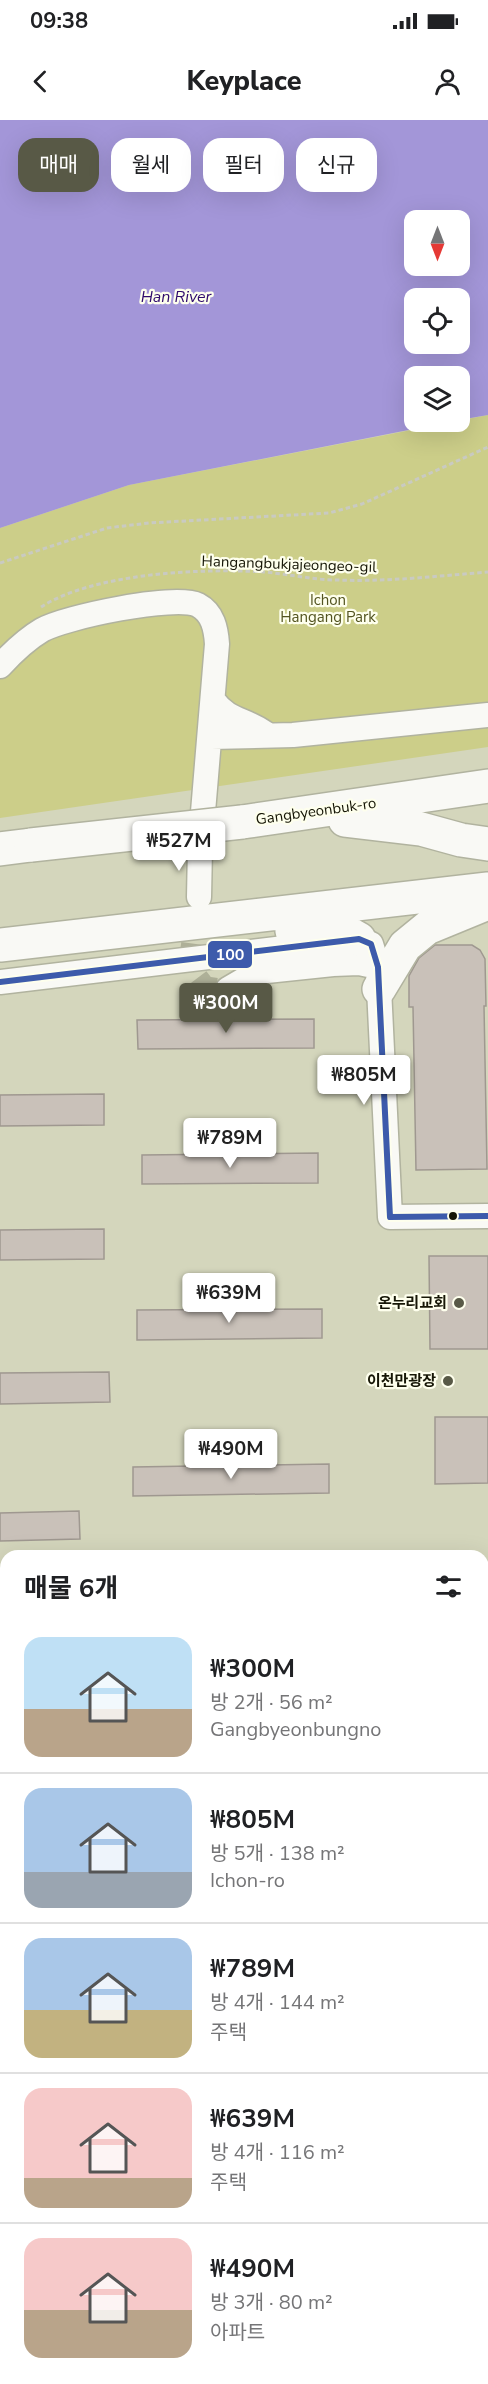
<!DOCTYPE html>
<html lang="ko">
<meta charset="utf-8">
<style>
body{margin:0;font-family:"Nunito Sans","Noto Sans KR",sans-serif;background:#f2f2f2;color:#202124;height:100vh;display:flex;flex-direction:column;font-size:22px;white-space:nowrap}
*{box-sizing:border-box;margin:0}
p{font-size:20px;color:#757577}
.icon{flex:none;width:33px;height:33px;fill:none;stroke:currentColor;stroke-width:2;stroke-linecap:round;stroke-linejoin:round}
.map{position:relative;flex:1;overflow:hidden}
.side{position:absolute;left:0px;top:1430px;width:489px;height:836px;display:flex;flex-direction:column;background:#fff;border-radius:18px 18px 0 0;box-shadow:0 6px 24px #0002}
.side>*{flex:none}
.top-card{position:absolute;left:18px;top:18px;width:453px;height:54px;display:flex;gap:12px}
.needle{width:39px;rotate:180deg}
.controls{position:absolute;left:404px;top:90px;display:grid;gap:12px}
.controls a{display:grid;place-items:center;width:66px;height:66px;border-radius:12px;background:#fff;box-shadow:0 6px 24px #0002;font-size:30px}
.price{position:absolute;translate:-50% -51px;padding:0 14px;border-radius:6px;background:#fff;color:#222;font-size:20px;line-height:39px;filter:drop-shadow(0 2px 3px #0008)}
.price::after{content:'';position:absolute;left:50%;top:36px;width:18px;height:14px;margin-left:-9px;background:inherit;clip-path:polygon(0 0,100% 0,50% 100%)}
.price.current{background:#585946;color:#fff}
ul{padding:0;list-style:none}
li{display:flex;align-items:center;gap:18px;height:150px;padding:0 24px}
li+li{border-top:2px solid #e0e0e0}
li span{display:grid;place-items:center;flex:none;width:168px;height:120px;border-radius:18px;color:#555}
li>.icon{margin-inline-start:auto}
span .icon{width:72px;height:72px;fill:#fffc;stroke-width:1}
li b{font-size:26px}
h2{display:flex;justify-content:space-between;align-items:center;height:72px;padding:0 24px;font-size:26px}
.chip{padding:0 21px;border-radius:18px;background:#fff;box-shadow:0 6px 24px #0002;font-size:21px;line-height:54px}
.chip.current{background:#585946;color:#fff}
.status{display:flex;justify-content:space-between;align-items:center;height:42px;padding:0 30px;background:#fff;direction:ltr}
.status svg{height:16px;fill:currentColor}
header{display:flex;justify-content:space-between;align-items:center;height:78px;padding:0 24px;background:#fff;font-size:27px;font-weight:800}
.map>svg:first-child{display:block}
.built{fill:#d3d6ad}
.green{fill:#ccce89}
.water{fill:#a396d8;fill-rule:evenodd}
.building{fill:#c9c1b9;stroke:#9f9890;stroke-width:1.5}
.lines{fill:none;stroke-linecap:round;stroke-linejoin:round}
.minor-tunnel{stroke:#aeb098;stroke-width:24;stroke-dasharray:24 12;stroke-linecap:butt}
.minor-casing{stroke:#b1b39f;stroke-width:27}
.major-casing{stroke:#b1b39f;stroke-width:33}
.highway-casing{stroke:#b1b39f;stroke-width:36}
.path{stroke:#c9cac2;stroke-width:3;stroke-dasharray:4.5 3;stroke-linecap:butt}
.minor{stroke:#f9f9f5;stroke-width:24}
.major{stroke:#f9f9f5;stroke-width:30}
.highway{stroke:#f9f9f5;stroke-width:33}
.rail{stroke:#bcbcb5;stroke-width:4.5}
.highway-bridge-casing{stroke:#b1b39f;stroke-width:36;stroke-linecap:butt}
.highway-bridge{stroke:#f9f9f5;stroke-width:33}
.bus-1-casing{stroke:#feffed;stroke-width:10}
.bus-1{stroke:#3d5bab;stroke-width:6}
.bus-dot{fill:#161606;stroke:#feffed;stroke-width:2}
.poi-dot{fill:#585946;stroke:#feffed;stroke-width:2}
.labels{text-anchor:middle;stroke-width:4.5;stroke-linejoin:round;paint-order:stroke}
.street-label{font-size:15px;fill:#161606;stroke:#feffed}
.park-label{font-size:15px;fill:#535420;stroke:#feffed}
.poi-label{font-size:15px;font-weight:bold;fill:#161606;stroke:#feffed;text-anchor:end}
.water-label{font-size:16px;font-style:italic;fill:#2f0a6c;stroke:#feffed}
.line-badge{stroke:#feffed;stroke-width:2}
.badge-label{font-size:16px;text-anchor:middle;font-weight:bold;fill:#fff}
</style>
<div class="status"><b>09:38</b><svg viewBox="0 0 49 12"><path d="M0 12V9h3v3zM5 12V6h3v6zM10 12V3h3v9zM15 12V0h3v12zM26 1h20v11H26zM47 4h2v5h-2z"/></svg></div>
<header><svg class="icon" aria-label="back" viewBox="0 0 24 24"><path d="M15 5l-7 7 7 7"/></svg>Keyplace<svg class="icon" aria-label="person" viewBox="0 0 24 24"><circle cx="12" cy="8" r="4"/><path d="M4 21q1-7 8-7t8 7"/></svg></header>
<div class="map">
<svg width="488" height="2264" viewBox="0 0 488 2264">
<rect width="100%" height="100%" fill="#d4d6bc"/>
<!-- built -->
<path class="built" d="M 483,1444 L 488,1444 L 488,1556 L 483,1557 Z
M 0,1455 L 6,1455 L 6,1609 L 0,1610 Z"/>
<!-- green -->
<path class="green" d="M 488,295 L 488,627 L 0,698 L 0,408 L 129,365 Z
M 488,1672 L 488,1822 L 483,1809 L 483,1673 Z"/>
<!-- water -->
<path class="water" d="M 0,0 L 488,0 L 488,295 L 459,300 L 459,256 L 414,256 L 414,302 L 449,302 L 129,365 L 0,408 ZM 414,100 L 459,100 L 459,146 L 414,146 ZM 414,178 L 459,178 L 459,224 L 414,224 Z"/>
<!-- building -->
<path class="building" d="M 435,825 L 472,825 L 480,830 L 485,839 L 486,886 L 484,886 L 487,1049 L 416,1050 L 413,887 L 409,887 L 409,856 L 419,838 Z
M 314,899 L 314,928 L 138,929 L 137,900 Z
M 104,974 L 104,1005 L 0,1006 L 0,975 Z
M 318,1033 L 318,1063 L 142,1064 L 142,1035 Z
M 104,1109 L 104,1139 L 0,1140 L 0,1110 Z
M 429,1136 L 488,1136 L 488,1229 L 430,1229 Z
M 322,1189 L 322,1218 L 137,1220 L 137,1190 Z
M 109,1252 L 110,1282 L 0,1284 L 0,1253 Z
M 435,1297 L 488,1297 L 488,1363 L 435,1364 Z
M 329,1344 L 329,1373 L 133,1376 L 133,1347 Z
M 79,1391 L 80,1419 L 0,1421 L 0,1393 Z"/>
<g class="lines">
<!-- minor-tunnel -->
<path class="minor-tunnel" d="M 198,788 L 191,840 L 195,856 L 204,868 L 217,870 L 228,869"/>
<defs>
<path id="minor" d="M 0,546 C 13,532 25,520 42,510 C 65,497 175,474 198,485 C 213,493 216,509 217,524 L 200,728 L 199,777
M 213,580 C 229,602 244,598 265,613
M 211,617 L 293,615 L 488,595
M 0,862 L 359,819 L 371,824 L 378,847 L 390,1097 L 488,1096
M 228,869 L 257,852 L 333,844 L 359,843 L 378,847
M 154,2259 L 160,2264
M 370,2264 L 371,2259"/>
<path id="major" d="M 483,1577 L 488,1577
M 483,1620 L 488,1619
M 483,1648 L 488,1647
M 0,1672 L 6,1671
M 0,1736 L 6,1736"/>
<path id="highway" d="M 345,700 L 421,709 L 461,720 L 488,724
M 242,702 L 488,666
M 0,729 L 31,725
M 292,811 C 319,808 335,804 359,819
M 0,825 L 488,769
M 379,869 L 405,826 L 427,808 L 488,783"/>
</defs>
<!-- minor casing -->
<use href="#minor" class="minor-casing"/>
<!-- major casing -->
<use href="#major" class="major-casing"/>
<!-- highway casing -->
<use href="#highway" class="highway-casing"/>
<!-- path -->
<path class="path" d="M 0,443 L 107,408 L 149,403 L 329,393 L 362,384 L 488,327
M 41,487 C 94,453 202,448 264,452 C 289,454 313,460 337,460 C 387,462 438,456 488,452
M 0,1764 L 6,1763
M 0,1768 L 6,1768"/>
<!-- minor -->
<use href="#minor" class="minor"/>
<!-- major -->
<use href="#major" class="major"/>
<!-- highway -->
<use href="#highway" class="highway"/>
<!-- rail -->
<path class="rail" d="M 0,1762 L 6,1755"/>
<defs>
<path id="highway-bridge" d="M 31,725 L 242,702"/>
</defs>
<!-- highway-bridge casing -->
<use href="#highway-bridge" class="highway-bridge-casing"/>
<!-- highway-bridge -->
<use href="#highway-bridge" class="highway-bridge"/>
<defs>
<path id="bus-1" d="M 0,862 L 359,819 L 371,824 L 378,847 L 390,1097 L 488,1096"/>
</defs>
<!-- bus-1 casing -->
<use href="#bus-1" class="bus-1-casing"/>
<!-- bus-1 -->
<use href="#bus-1" class="bus-1"/>
</g>
<!-- markers -->
<circle class="bus-dot" cx="453" cy="1096" r="5"/>
<g class="poi-dot">
<circle cx="459" cy="1183" r="6"/>
<circle cx="448" cy="1261" r="6"/>
</g>
<g class="labels">
<!-- street labels -->
<g class="street-label">
<text transform="translate(289 444) rotate(2)" y="5">Hangangbukjajeongeo-gil</text>
<text transform="translate(316 691) rotate(-8)" y="5">Gangbyeonbuk-ro</text>
</g>
<!-- park labels -->
<g class="park-label">
<text x="328" y="485">Ichon<tspan x="328" dy="17">Hangang Park</tspan></text>
</g>
<!-- poi labels -->
<g class="poi-label">
<text x="447" y="1188">온누리교회</text>
<text x="436" y="1266">이천만광장</text>
</g>
<!-- water labels -->
<g class="water-label">
<text x="176" y="182">Han River</text>
</g>
</g>
<rect class="line-badge" x="207" y="820" width="46" height="29" rx="6" fill="#3d5bab"/>
<g class="badge-label">
<text x="230" y="840">100</text>
</g>
</svg>
<div class="controls">
<a><svg class="needle" viewBox="-14 -14 28 28"><path d="M0-13l5 13h-10z" fill="#e53935"/><path d="M0 13l5-13h-10z" fill="#757577"/></svg></a>
<a><svg class="icon" aria-label="locate" viewBox="0 0 24 24"><circle cx="12" cy="12" r="6"/><path d="M12 2v4M12 18v4M2 12h4M18 12h4"/></svg></a>
<a><svg class="icon" aria-label="layers" viewBox="0 0 24 24"><path d="M12 4l9 5-9 5-9-5zM3 14l9 5 9-5"/></svg></a>
</div>
<b class="price" style="left:179px;top:752px">₩527M</b>
<b class="price current" style="left:226px;top:914px">₩300M</b>
<b class="price" style="left:364px;top:986px">₩805M</b>
<b class="price" style="left:230px;top:1049px">₩789M</b>
<b class="price" style="left:229px;top:1204px">₩639M</b>
<b class="price" style="left:231px;top:1360px">₩490M</b>
<div class="top-card">
<a class="chip current">매매</a>
<a class="chip">월세</a>
<a class="chip">필터</a>
<a class="chip">신규</a>
</div>
<section class="side">
<h2>매물 6개<svg class="icon" aria-label="filters" viewBox="0 0 24 24"><path d="M4 7h16M4 17h16"/><circle cx="9" cy="7" r="2"/><circle cx="15" cy="17" r="2"/></svg></h2>
<ul>
<li><span style="background:linear-gradient(#bfe0f5 60%,#b9a48a 0)"><svg class="icon" aria-label="home" viewBox="0 0 24 24"><path d="M3 11l9-7 9 7M6 9v11h12V9"/></svg></span><div><b>₩300M</b><p>방 2개 · 56 m²</p><p>Gangbyeonbungno</p></div></li>
<li><span style="background:linear-gradient(#a9c7e8 70%,#9aa5b1 0)"><svg class="icon" aria-label="home" viewBox="0 0 24 24"><path d="M3 11l9-7 9 7M6 9v11h12V9"/></svg></span><div><b>₩805M</b><p>방 5개 · 138 m²</p><p>Ichon-ro</p></div></li>
<li><span style="background:linear-gradient(#a9c7e8 60%,#c2b280 0)"><svg class="icon" aria-label="home" viewBox="0 0 24 24"><path d="M3 11l9-7 9 7M6 9v11h12V9"/></svg></span><div><b>₩789M</b><p>방 4개 · 144 m²</p><p>주택</p></div></li>
<li><span style="background:linear-gradient(#f6c9c9 75%,#b9a48a 0)"><svg class="icon" aria-label="home" viewBox="0 0 24 24"><path d="M3 11l9-7 9 7M6 9v11h12V9"/></svg></span><div><b>₩639M</b><p>방 4개 · 116 m²</p><p>주택</p></div></li>
<li><span style="background:linear-gradient(#f6c9c9 60%,#b9a48a 0)"><svg class="icon" aria-label="home" viewBox="0 0 24 24"><path d="M3 11l9-7 9 7M6 9v11h12V9"/></svg></span><div><b>₩490M</b><p>방 3개 · 80 m²</p><p>아파트</p></div></li>
</ul>
</section>
</div>
